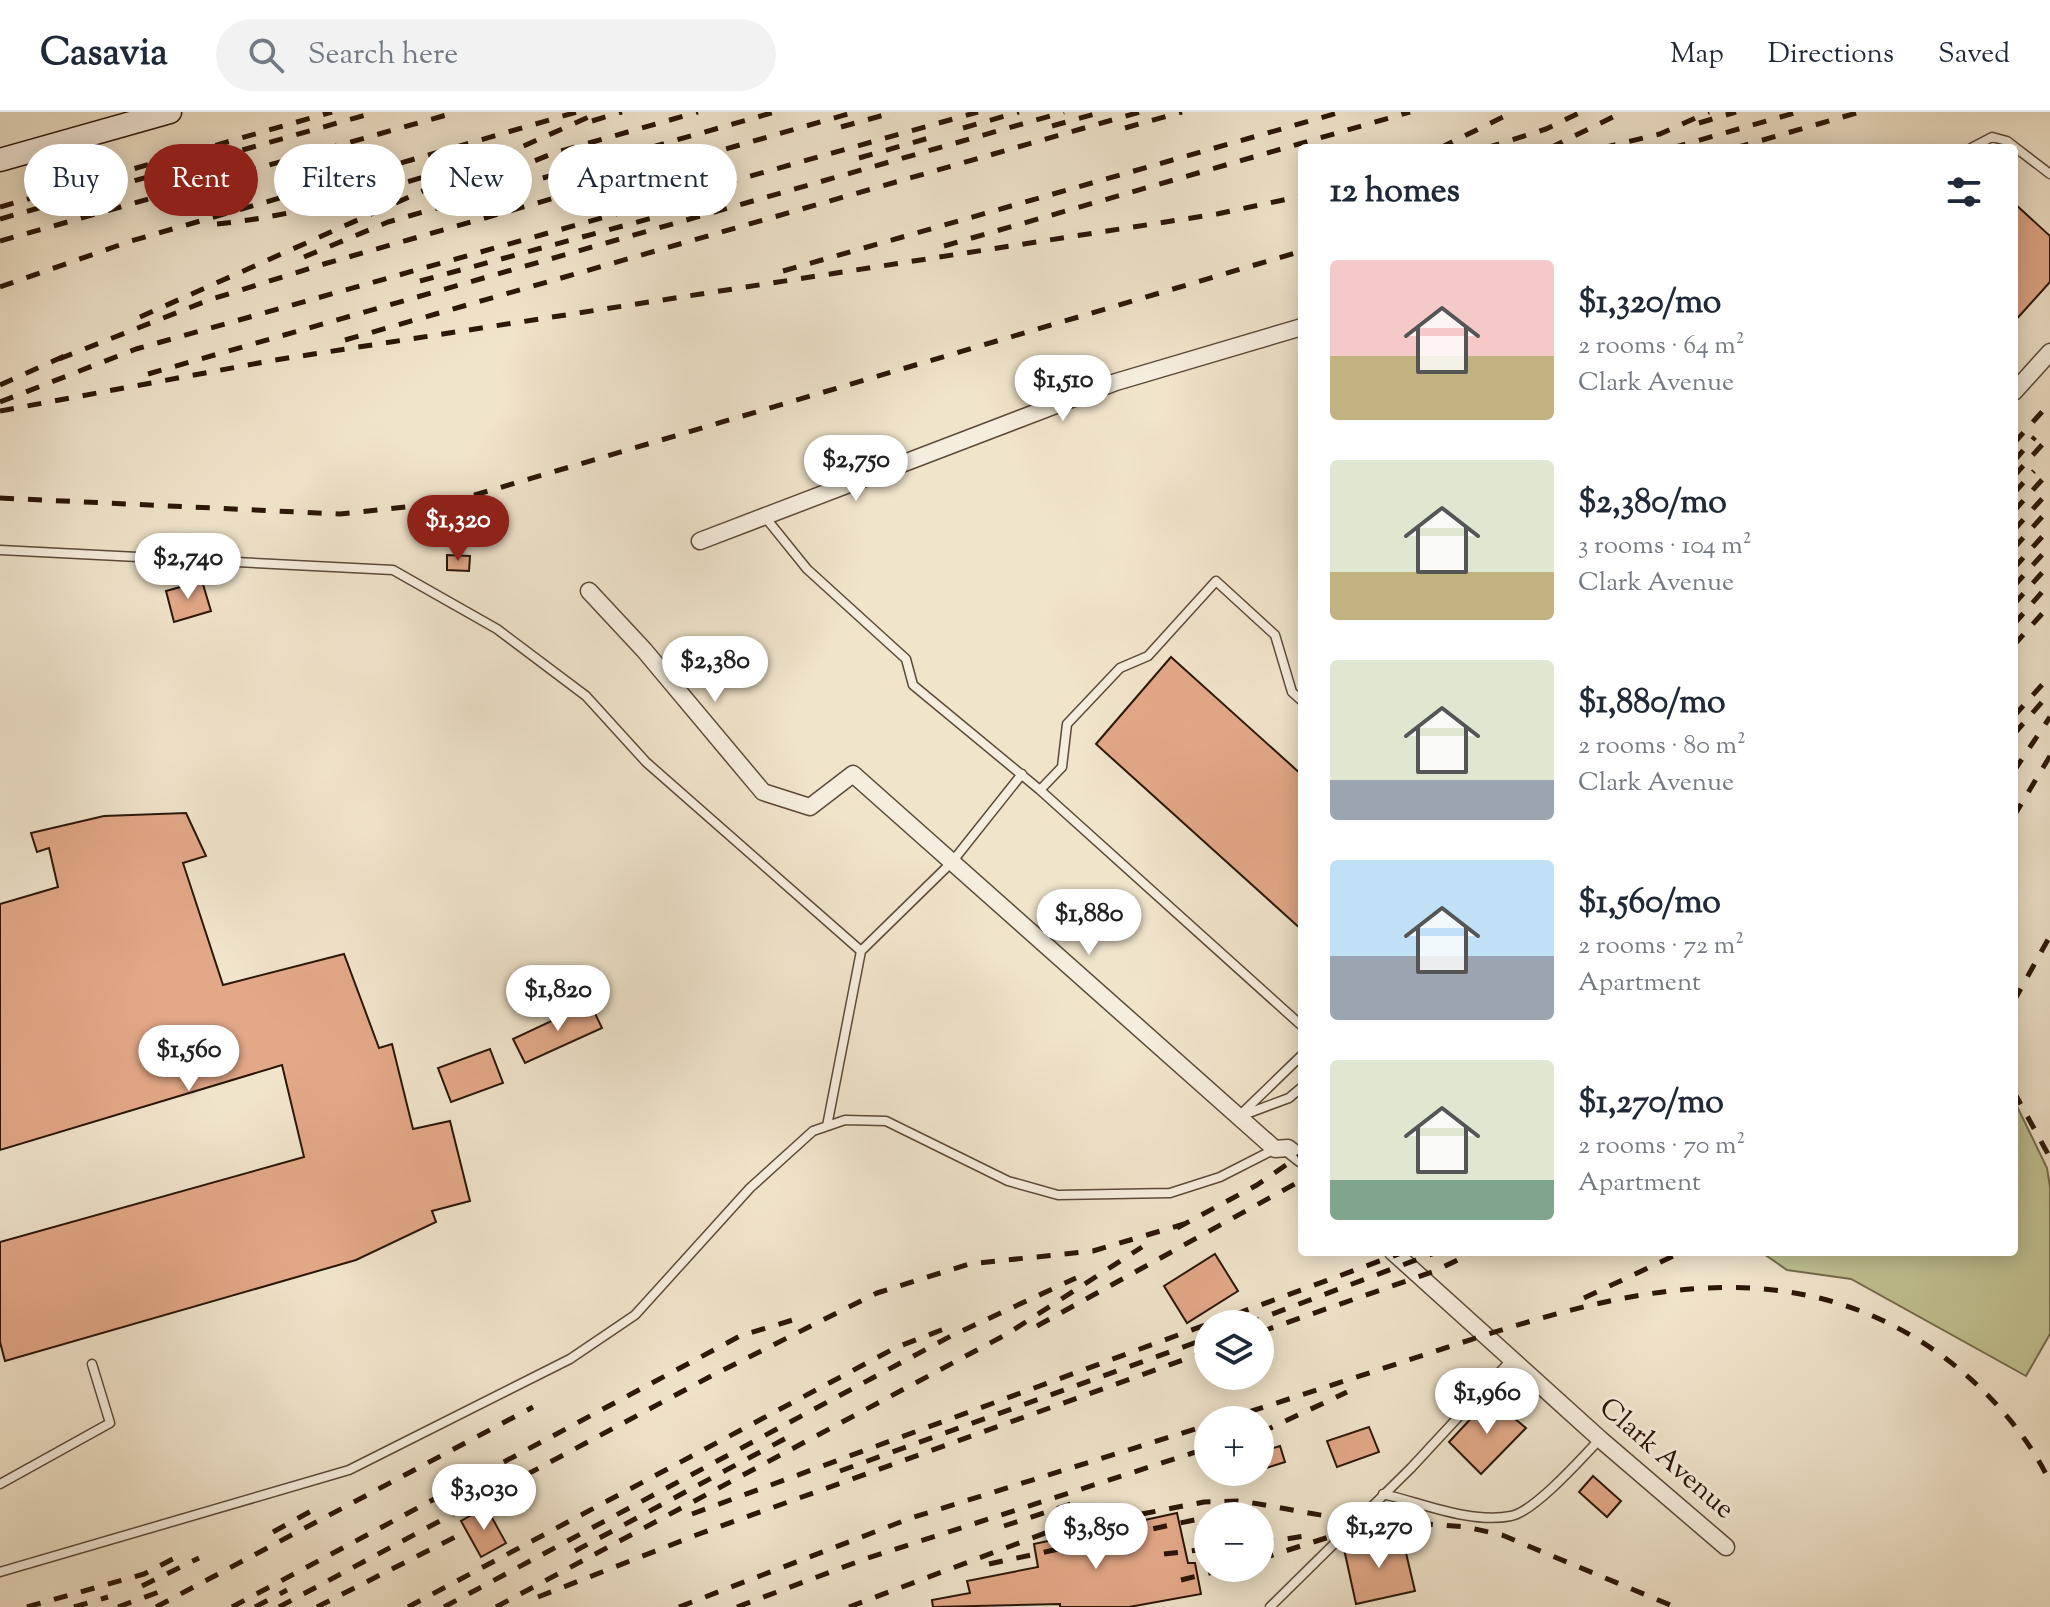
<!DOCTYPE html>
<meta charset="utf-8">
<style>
body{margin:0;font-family:"Sorts Mill Goudy",serif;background:#f2f2f3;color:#1f2937;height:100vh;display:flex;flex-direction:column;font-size:30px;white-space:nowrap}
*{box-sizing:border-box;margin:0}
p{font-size:26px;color:#747a83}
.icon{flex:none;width:44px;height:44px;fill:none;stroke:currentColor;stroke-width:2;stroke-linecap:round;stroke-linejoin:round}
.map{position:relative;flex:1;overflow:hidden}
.drawer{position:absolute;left:1298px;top:32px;width:720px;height:1112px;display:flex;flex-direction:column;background:#fff;border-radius:8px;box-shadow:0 4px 20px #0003}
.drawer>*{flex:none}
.banner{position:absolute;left:24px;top:32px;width:760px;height:72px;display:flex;gap:16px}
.fabs{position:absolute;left:1194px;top:1198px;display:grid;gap:16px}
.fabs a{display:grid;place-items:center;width:80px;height:80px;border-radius:50%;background:#fff;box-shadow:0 4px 20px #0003;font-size:40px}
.price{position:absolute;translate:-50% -68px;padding:0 18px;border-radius:28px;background:#fff;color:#222;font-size:26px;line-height:52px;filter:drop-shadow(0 2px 4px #0008)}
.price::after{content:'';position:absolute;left:50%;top:48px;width:24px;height:18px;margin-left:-12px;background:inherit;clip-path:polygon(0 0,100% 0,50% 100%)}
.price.on{background:#8f2418;color:#fff}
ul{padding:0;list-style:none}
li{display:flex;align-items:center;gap:24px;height:200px;padding:0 32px}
li span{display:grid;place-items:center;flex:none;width:224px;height:160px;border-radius:8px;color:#555}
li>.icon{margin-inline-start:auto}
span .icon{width:96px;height:96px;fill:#fffc;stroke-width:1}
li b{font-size:34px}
h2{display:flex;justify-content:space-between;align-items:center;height:96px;padding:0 32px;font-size:34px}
.tag{padding:0 28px;border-radius:36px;background:#fff;box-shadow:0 4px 20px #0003;font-size:28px;line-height:72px}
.tag.on{background:#8f2418;color:#fff}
header{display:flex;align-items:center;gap:48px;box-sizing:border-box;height:112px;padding:0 40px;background:#fff;border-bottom:2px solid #e0e1e3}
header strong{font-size:38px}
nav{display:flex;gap:44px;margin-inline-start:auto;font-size:28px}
.search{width:560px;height:72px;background:#f2f2f3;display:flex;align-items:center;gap:20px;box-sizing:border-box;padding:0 28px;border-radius:44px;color:#747a83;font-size:30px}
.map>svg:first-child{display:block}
.green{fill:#c1c292;stroke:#766c4d;stroke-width:2}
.building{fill:#e3a888;stroke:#2b1608;stroke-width:2}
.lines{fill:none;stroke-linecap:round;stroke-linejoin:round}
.lane-casing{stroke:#5c4a39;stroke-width:11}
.street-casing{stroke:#5c4a39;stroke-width:19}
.secondary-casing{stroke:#2b1608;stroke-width:25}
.lane{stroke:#f5eddd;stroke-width:8}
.street{stroke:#f5eddd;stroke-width:16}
.secondary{stroke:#f5eddd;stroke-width:22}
.rail{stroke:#2b1608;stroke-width:5;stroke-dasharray:14 14;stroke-linecap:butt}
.labels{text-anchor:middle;stroke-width:6;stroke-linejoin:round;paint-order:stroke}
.street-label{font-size:28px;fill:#2b1608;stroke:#f5eddd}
</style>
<header>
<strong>Casavia</strong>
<div class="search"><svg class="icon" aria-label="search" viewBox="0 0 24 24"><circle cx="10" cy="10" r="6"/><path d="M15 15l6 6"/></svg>Search here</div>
<nav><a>Map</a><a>Directions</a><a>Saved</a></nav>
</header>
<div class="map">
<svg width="2050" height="1495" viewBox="0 0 2050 1495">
<rect width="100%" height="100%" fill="#f0e4cb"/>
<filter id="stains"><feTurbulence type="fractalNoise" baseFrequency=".0025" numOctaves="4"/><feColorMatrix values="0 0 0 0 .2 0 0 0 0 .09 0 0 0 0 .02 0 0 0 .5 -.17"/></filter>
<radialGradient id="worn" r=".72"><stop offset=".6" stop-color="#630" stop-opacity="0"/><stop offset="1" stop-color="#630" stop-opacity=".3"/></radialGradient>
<!-- green -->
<path class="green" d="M 2014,988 L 2047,1056 L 2050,1075 L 2050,1222 L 2026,1264 L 1851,1167 L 1787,1158 L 1761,1140 L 2014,1140 Z"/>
<!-- building -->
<path class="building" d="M 2014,91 L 2050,124 L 2050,170 L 2014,210 Z
M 447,443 L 470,444 L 469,459 L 447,458 Z
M 202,469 L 211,499 L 174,510 L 166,479 Z
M 1171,545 L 1302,663 L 1302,818 L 1096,632 Z
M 186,701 L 206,744 L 183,751 L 223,873 L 344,842 L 379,936 L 392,932 L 413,1017 L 450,1009 L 470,1089 L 432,1099 L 436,1110 L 356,1148 L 5,1249 L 0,1230 L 0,1130 L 304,1045 L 282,953 L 0,1038 L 0,792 L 58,775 L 49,736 L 37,740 L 31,721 L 104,704 Z
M 590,891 L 602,916 L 525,951 L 513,927 Z
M 490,937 L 503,971 L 451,990 L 438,956 Z
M 1215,1142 L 1238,1179 L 1187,1211 L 1164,1174 Z
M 1490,1286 L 1526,1316 L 1481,1362 L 1449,1330 Z
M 1369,1315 L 1379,1340 L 1337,1355 L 1327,1329 Z
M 1280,1334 L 1285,1350 L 1260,1358 L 1260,1340 Z
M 1593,1364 L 1621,1389 L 1607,1405 L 1579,1380 Z
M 486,1395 L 506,1431 L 481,1445 L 461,1409 Z
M 1177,1401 L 1188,1451 L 1195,1451 L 1201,1482 L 1129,1495 L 1060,1495 L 1060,1492 L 933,1495 L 932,1488 L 970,1481 L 967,1469 L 1038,1455 L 1034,1432 Z
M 1402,1424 L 1415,1479 L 1356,1492 L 1344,1437 Z"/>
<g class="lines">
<defs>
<path id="lane" d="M 1971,36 L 1992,25 L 2007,29 L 2050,62
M 765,405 L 807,457 L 906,547 L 913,573 L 1040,678 L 1302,914
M 0,438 L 393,458 L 497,517 L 586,584 L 646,650 L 861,839 L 827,1014
M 1040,678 L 1062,655 L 1067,612 L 1120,556 L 1148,544 L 1216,469 L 1275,523 L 1292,580 L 1302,589
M 861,839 L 952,750 L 1022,662
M 1302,943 L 1238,1005 L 1289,986 L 1302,975
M 0,1372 L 110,1311 L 92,1252
M 1383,1382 C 1422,1391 1471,1412 1511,1404 C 1534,1400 1583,1345 1600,1327
M 0,1460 L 349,1358 L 570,1247 L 635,1203 L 750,1076 L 813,1019 L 845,1008 L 886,1009 L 1008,1069 L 1058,1083 L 1170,1081 L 1220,1065 L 1275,1037
M 1270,1495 L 1411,1356 L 1512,1247"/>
<path id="street" d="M 2014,280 L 2050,240
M 700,429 L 1116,270 L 1302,215
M 589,479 L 644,538 L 763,680 L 810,695 L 853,662 L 1275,1037 L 1288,1036 L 1302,1047
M 1393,1140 L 1600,1327 L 1726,1435"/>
<path id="secondary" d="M 0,48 L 170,0"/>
</defs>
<!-- lane casing -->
<use href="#lane" class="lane-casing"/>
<!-- street casing -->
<use href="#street" class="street-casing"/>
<!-- secondary casing -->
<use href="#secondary" class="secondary-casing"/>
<!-- lane -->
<use href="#lane" class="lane"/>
<!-- street -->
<use href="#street" class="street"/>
<!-- secondary -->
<use href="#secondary" class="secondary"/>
<!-- rail -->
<path class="rail" d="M 592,9 L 622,0
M 1699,11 L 1736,0
M 1052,14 L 1102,0
M 841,15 L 895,0
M 963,16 L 1019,0
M 1125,16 L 1182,0
M 1440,36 L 1513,0
M 1486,36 L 1546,17 L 1581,0
M 1550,36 L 1623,0
M 1602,36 L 1660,22 L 1709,0
M 1672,36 L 1798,0
M 1735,36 L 1860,0
M 859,46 L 936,24
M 509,59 L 554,41 L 698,0
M 458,80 L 523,59
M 0,95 L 332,0
M 0,107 L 376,0
M 217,112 C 297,104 374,80 450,57
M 0,129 L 457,0
M 944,134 L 1410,0
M 304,145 L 388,110 L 775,0
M 783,159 L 1341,0
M 420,169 L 656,105
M 0,175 L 131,129 L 577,0
M 140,205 L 600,0
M 345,228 L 1140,0
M 59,247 L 209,188 L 324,152 L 855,0
M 148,262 L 1064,0
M 0,273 L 69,242
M 0,290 L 136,237 L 978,0
M 0,299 L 275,248 L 1217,102 L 1302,84
M 2014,331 L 2050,291
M 2014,349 L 2035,325
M 2014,364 L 2050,324
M 2014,381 L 2034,359
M 0,386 L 340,402 L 451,390 L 1302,139
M 2014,399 L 2050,359
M 2014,418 L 2050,378
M 2014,436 L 2050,396
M 2014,456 L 2050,416
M 2014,474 L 2050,434
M 2014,492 L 2050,452
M 2014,512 L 2050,471
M 2014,533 L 2050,493
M 2014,604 L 2050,564
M 2014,622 L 2050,581
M 2014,659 L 2050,605
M 2014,704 L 2050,644
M 2014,889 L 2050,824
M 2014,980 L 2048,1042
M 1177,1116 L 1257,1073 L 1302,1042
M 1584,1186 L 1682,1140
M 1209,1212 L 1404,1140
M 1246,1212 L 1437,1140
M 1037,1214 L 1302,1068
M 1260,1220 L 1435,1159 L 1474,1140
M 1223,1308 C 1296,1285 1369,1261 1442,1237 C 1610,1182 1783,1129 1941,1243 C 1986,1276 2026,1320 2050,1370
M 1260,1321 L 1347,1280
M 840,1359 L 1208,1226
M 692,1402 L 1208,1212
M 1004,1414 L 1080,1389
M 273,1420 L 322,1393
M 1260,1431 L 1311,1423
M 575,1439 L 790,1324
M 1164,1442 L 1208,1437
M 1260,1447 L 1351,1418 L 1378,1415
M 989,1452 L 1208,1405
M 1181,1468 L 1230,1456
M 142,1474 L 199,1446
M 538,1485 L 699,1422 L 1208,1239
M 27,1495 L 144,1462 L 184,1441
M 74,1495 L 108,1485
M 118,1495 L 167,1477
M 156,1495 L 533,1295
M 232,1495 L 740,1224 L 796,1207
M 255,1495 L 287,1478
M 279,1495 L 713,1263 L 877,1181 L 969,1152 L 1093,1139 L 1184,1112
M 317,1495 L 459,1423
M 408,1495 L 895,1236 L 949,1215
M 444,1495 L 951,1224 L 1076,1166
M 496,1495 L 1007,1222 L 1142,1135
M 679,1495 L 911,1406 L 1208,1313
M 737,1495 L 865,1447 L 1208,1336
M 849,1495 L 1048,1420 L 1204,1390 L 1242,1389 L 1326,1404 L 1466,1415 L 1502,1423 L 1675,1495"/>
</g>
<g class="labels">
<!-- street labels -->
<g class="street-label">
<text transform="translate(1668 1345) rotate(41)" y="10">Clark Avenue</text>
</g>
</g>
<rect width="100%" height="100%" filter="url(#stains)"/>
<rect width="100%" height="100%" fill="url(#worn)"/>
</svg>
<div class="fabs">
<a><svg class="icon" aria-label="layers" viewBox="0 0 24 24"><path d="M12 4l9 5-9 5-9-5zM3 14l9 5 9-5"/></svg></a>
<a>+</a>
<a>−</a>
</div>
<b class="price" style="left:1063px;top:311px">$1,510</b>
<b class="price" style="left:856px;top:391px">$2,750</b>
<b class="price on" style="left:458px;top:451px">$1,320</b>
<b class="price" style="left:188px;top:489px">$2,740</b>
<b class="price" style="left:715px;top:592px">$2,380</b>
<b class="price" style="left:1089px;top:845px">$1,880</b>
<b class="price" style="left:558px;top:921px">$1,820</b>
<b class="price" style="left:189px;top:981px">$1,560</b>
<b class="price" style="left:1487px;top:1324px">$1,960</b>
<b class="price" style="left:484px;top:1420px">$3,030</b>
<b class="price" style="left:1379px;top:1458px">$1,270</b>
<b class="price" style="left:1096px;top:1459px">$3,850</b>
<div class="banner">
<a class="tag">Buy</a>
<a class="tag on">Rent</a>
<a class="tag">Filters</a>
<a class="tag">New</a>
<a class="tag">Apartment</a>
</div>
<section class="drawer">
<h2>12 homes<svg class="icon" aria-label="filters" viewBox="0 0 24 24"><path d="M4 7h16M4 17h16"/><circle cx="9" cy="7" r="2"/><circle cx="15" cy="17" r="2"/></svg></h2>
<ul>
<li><span style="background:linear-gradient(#f6c9c9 60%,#c2b280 0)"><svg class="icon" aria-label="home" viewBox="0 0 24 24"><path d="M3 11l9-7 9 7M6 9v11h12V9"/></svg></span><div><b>$1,320/mo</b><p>2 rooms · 64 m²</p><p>Clark Avenue</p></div></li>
<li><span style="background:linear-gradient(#dfe7d0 70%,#c2b280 0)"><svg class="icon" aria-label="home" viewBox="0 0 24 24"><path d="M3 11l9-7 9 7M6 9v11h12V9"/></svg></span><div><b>$2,380/mo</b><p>3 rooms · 104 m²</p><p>Clark Avenue</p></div></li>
<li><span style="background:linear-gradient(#dfe7d0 75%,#9aa5b1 0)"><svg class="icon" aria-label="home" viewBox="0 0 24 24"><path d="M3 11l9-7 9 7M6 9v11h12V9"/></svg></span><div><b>$1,880/mo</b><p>2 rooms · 80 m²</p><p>Clark Avenue</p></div></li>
<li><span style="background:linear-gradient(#bfe0f5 60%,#9aa5b1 0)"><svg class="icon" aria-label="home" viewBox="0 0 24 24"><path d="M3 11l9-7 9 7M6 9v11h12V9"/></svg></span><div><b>$1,560/mo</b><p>2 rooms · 72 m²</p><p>Apartment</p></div></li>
<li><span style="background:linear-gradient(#dfe7d0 75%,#7fa58c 0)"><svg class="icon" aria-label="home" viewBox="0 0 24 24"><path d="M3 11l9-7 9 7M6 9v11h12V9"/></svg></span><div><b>$1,270/mo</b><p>2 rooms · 70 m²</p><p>Apartment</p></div></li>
</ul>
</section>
</div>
